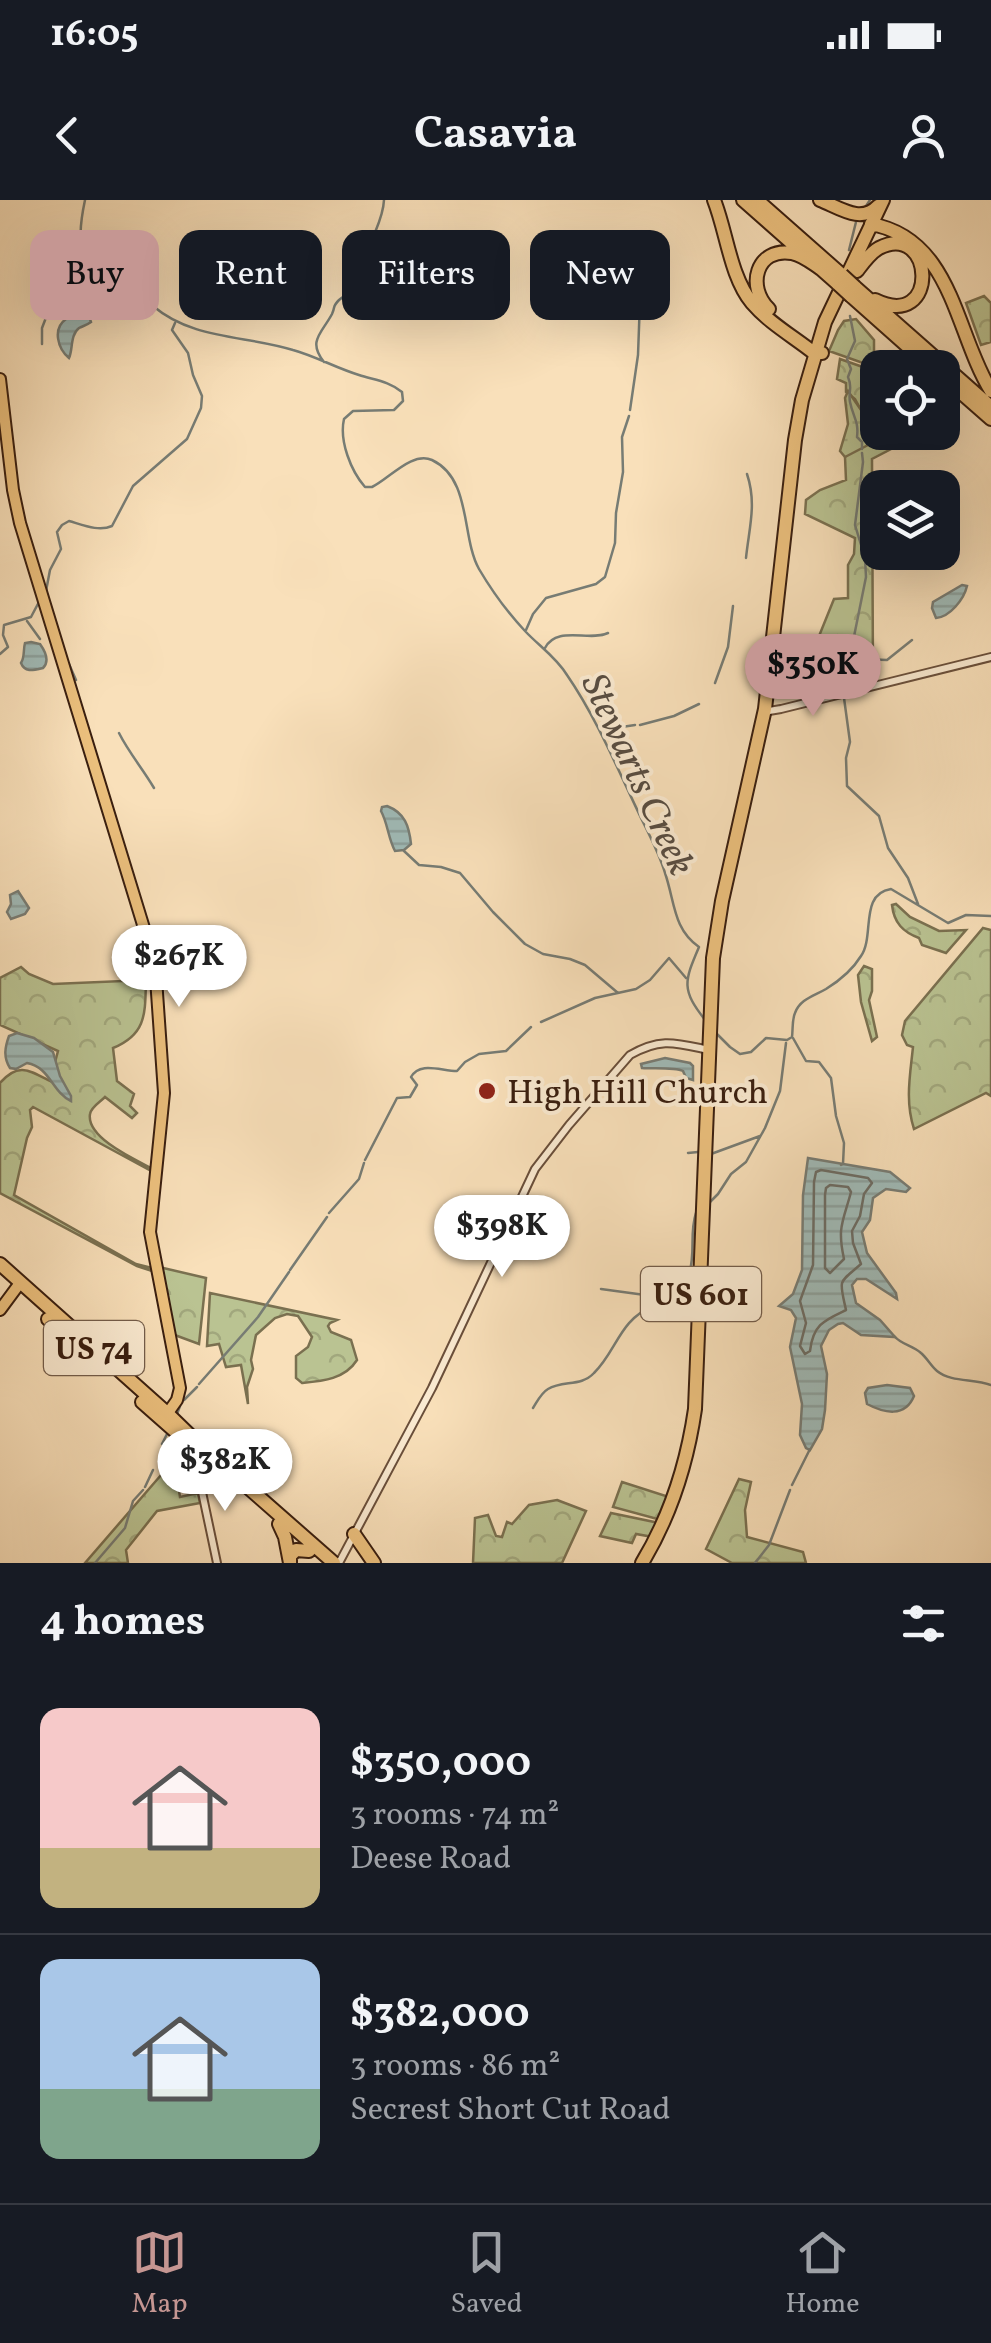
<!DOCTYPE html>
<meta charset="utf-8">
<style>
body{margin:0;font-family:Vollkorn,serif;background:#242831;color:#f1f3f6;height:100vh;display:flex;flex-direction:column;font-size:38px;white-space:nowrap}
*{box-sizing:border-box;margin:0}
p{font-size:32px;color:#9ea1a6}
.icon{flex:none;width:55px;height:55px;fill:none;stroke:currentColor;stroke-width:2;stroke-linecap:round;stroke-linejoin:round}
.map{position:relative;height:1363px;overflow:hidden}
.drawer{display:flex;flex-direction:column;background:#171b24;flex:1}
.drawer>*{flex:none}
.guide{position:absolute;left:30px;top:30px;width:932px;height:90px;display:flex;gap:20px}
.buttons{position:absolute;left:860px;top:150px;display:grid;gap:20px}
.buttons a{display:grid;place-items:center;width:100px;height:100px;border-radius:20px;background:#171b24;box-shadow:0 10px 40px #0002;font-size:50px}
.price{position:absolute;translate:-50% -85px;padding:0 22px;border-radius:35px;background:#fff;color:#222;font-size:32px;line-height:65px;filter:drop-shadow(0 2px 5px #0008)}
.price::after{content:'';position:absolute;left:50%;top:60px;width:30px;height:22px;margin-left:-15px;background:inherit;clip-path:polygon(0 0,100% 0,50% 100%)}
.price.on{background:#c59692;color:#111}
ul{padding:0;list-style:none}
li{display:flex;align-items:center;gap:30px;height:250px;padding:0 40px}
li+li{border-top:2px solid #363941}
li span{display:grid;place-items:center;flex:none;width:280px;height:200px;border-radius:20px;color:#555}
li>.icon{margin-inline-start:auto}
span .icon{width:120px;height:120px;fill:#fffc;stroke-width:1}
li b{font-size:42px}
h2{display:flex;justify-content:space-between;align-items:center;height:120px;padding:0 40px;font-size:42px}
.tag{padding:0 35px;border-radius:20px;background:#171b24;box-shadow:0 10px 40px #0002;font-size:35px;line-height:90px}
.tag.on{background:#c59692;color:#111}
.status{display:flex;justify-content:space-between;align-items:center;height:70px;padding:0 50px;background:#171b24;direction:ltr}
.status svg{height:28px;fill:currentColor}
header{display:flex;justify-content:space-between;align-items:center;height:130px;padding:0 40px;background:#171b24;font-size:45px;font-weight:700}
.menu{display:flex;justify-content:space-around;align-items:center;height:140px;border-top:2px solid #363941;background:#171b24;font-size:28px;color:#9ea1a6}
.menu a{display:grid;justify-items:center;gap:5px}
.menu .on{color:#c59692}
.map>svg:first-child{display:block}
.forest{fill:url(#forest-crowns);stroke:#7a7050;stroke-width:2.5}
.wetland{fill:url(#wetland-marsh);stroke:#7a7050;stroke-width:2.5}
.water{fill:url(#water-rules);stroke:#777c74;stroke-width:2.5}
.lines{fill:none;stroke-linecap:round;stroke-linejoin:round}
.shore{stroke:#6c6c64;stroke-width:2.5}
.stream{stroke:#777c74;stroke-width:2.5}
.minor-casing{stroke:#694e3a;stroke-width:10}
.major-casing{stroke:#391e0f;stroke-width:14}
.highway-casing{stroke:#391e0f;stroke-width:16}
.minor{stroke:#fbebd2;stroke-width:6}
.major{stroke:#ecc07d;stroke-width:10}
.highway{stroke:#ecc07d;stroke-width:12}
.highway-bridge-casing{stroke:#391e0f;stroke-width:16;stroke-linecap:butt}
.highway-bridge{stroke:#ecc07d;stroke-width:12}
.poi-dot{fill:#8f2418;stroke:#fbebd2;stroke-width:4}
.labels{text-anchor:middle;stroke-width:8;stroke-linejoin:round;paint-order:stroke}
.shield{fill:#fbebd2;stroke:#735c4a;stroke-width:2.5}
.shield-label{font-size:32px;font-weight:bold;fill:#391e0f}
.poi-label{font-size:35px;fill:#391e0f;stroke:#fbebd2;text-anchor:start}
.water-label{font-size:38px;font-style:italic;fill:#584d42;stroke:#fbebd2}
</style>
<div class="status"><b>16:05</b><svg viewBox="0 0 49 12"><path d="M0 12V9h3v3zM5 12V6h3v6zM10 12V3h3v9zM15 12V0h3v12zM26 1h20v11H26zM47 4h2v5h-2z"/></svg></div>
<header><svg class="icon" aria-label="back" viewBox="0 0 24 24"><path d="M15 5l-7 7 7 7"/></svg>Casavia<svg class="icon" aria-label="person" viewBox="0 0 24 24"><circle cx="12" cy="8" r="4"/><path d="M4 21q1-7 8-7t8 7"/></svg></header>
<div class="map">
<svg width="991" height="1363" viewBox="0 0 991 1363">
<defs>
<pattern id="forest-crowns" width="20" height="18" patternUnits="userSpaceOnUse" patternTransform="scale(2.5)"><rect width="20" height="18" fill="#bac392"/><path d="M2 6a3 3 0 1 1 6 0M12 15a3 3 0 1 1 6 0" fill="none" stroke="#a1a77d"/></pattern>
<pattern id="wetland-marsh" width="20" height="14" patternUnits="userSpaceOnUse" patternTransform="scale(2.5)"><rect width="20" height="14" fill="#bac392"/><path d="M1 5h8M5 5V1M11 12h8M15 12V8" fill="none" stroke="#a1a77d"/></pattern>
<pattern id="water-rules" width="6" height="5" patternUnits="userSpaceOnUse" patternTransform="scale(2.5)"><rect width="6" height="5" fill="#a0bbb8"/><path d="M0 2.5h6" fill="none" stroke="#8ba09d"/></pattern>
</defs>
<rect width="100%" height="100%" fill="#f9e0ba"/>
<filter id="stains"><feTurbulence type="fractalNoise" baseFrequency=".002" numOctaves="4"/><feColorMatrix values="0 0 0 0 .2 0 0 0 0 .09 0 0 0 0 .02 0 0 0 .5 -.17"/></filter>
<radialGradient id="worn" r=".72"><stop offset=".6" stop-color="#630" stop-opacity="0"/><stop offset="1" stop-color="#630" stop-opacity=".3"/></radialGradient>
<!-- forest -->
<path class="forest" d="M 984,96 L 991,103 L 991,142 L 981,145 L 966,103 Z
M 856,119 L 874,140 L 874,151 L 889,157 L 885,167 L 877,168 L 829,151 L 838,130 L 844,121 Z
M 840,159 L 877,172 L 878,232 L 881,233 L 882,241 L 903,233 L 922,233 L 872,259 L 873,478 L 811,495 L 825,477 L 817,441 L 834,399 L 848,398 L 848,365 L 854,354 L 855,338 L 805,314 L 806,300 L 820,290 L 846,280 L 845,257 L 870,234 L 869,225 L 875,214 L 861,210 L 855,199 L 846,192 L 846,183 L 837,179 Z
M 896,704 L 910,717 L 939,731 L 966,730 L 946,753 L 922,745 L 919,738 C 903,732 894,723 892,705 Z
M 983,728 L 991,730 L 991,896 L 986,893 L 914,929 C 905,901 910,876 913,847 L 907,845 L 902,835 L 905,821 Z
M 864,766 L 872,769 L 872,791 L 869,800 L 877,837 L 872,841 L 861,802 L 858,775 Z
M 21,767 L 29,774 L 53,784 L 146,780 C 145,813 147,834 113,848 L 117,881 L 134,894 L 130,906 L 137,913 L 132,918 L 105,897 C 100,902 91,907 90,914 C 86,938 136,960 153,969 L 153,972 L 33,907 L 30,910 L 32,927 L 27,938 L 14,995 L 136,1064 L 152,1068 L 152,1071 L 137,1066 L 0,993 L 0,883 C 18,862 29,870 50,881 L 58,851 L 0,825 L 0,778 Z
M 159,1067 L 206,1078 L 199,1144 L 172,1134 Z
M 210,1093 L 337,1120 L 330,1123 L 328,1126 L 331,1132 L 351,1140 L 357,1160 C 345,1179 323,1181 302,1183 L 296,1178 L 296,1156 L 308,1147 L 312,1137 L 298,1116 L 287,1114 L 275,1118 L 256,1135 L 251,1160 L 253,1169 L 247,1187 L 248,1204 L 241,1165 L 226,1167 L 219,1144 L 207,1146 Z
M 174,1260 L 180,1297 L 198,1293 L 200,1303 L 157,1311 L 126,1350 L 128,1363 L 85,1363 Z
M 739,1279 L 751,1282 L 745,1310 L 747,1337 L 803,1352 L 806,1363 L 732,1363 L 706,1349 Z
M 622,1282 L 669,1297 L 661,1320 L 613,1307 Z
M 557,1300 L 586,1311 L 562,1363 L 473,1363 L 475,1318 L 488,1315 L 496,1336 L 502,1337 L 507,1322 L 512,1324 L 529,1305 Z
M 611,1313 L 659,1323 L 653,1337 L 636,1334 L 632,1343 L 600,1336 Z"/>
<!-- wetland -->
<path class="wetland" d="M 848,191 L 861,210 L 873,210 L 875,214 L 869,225 L 868,245 L 845,257 L 840,251 L 848,224 L 845,198 Z"/>
<!-- water -->
<path class="water" d="M 84,113 L 89,116 L 91,122 C 87,125 83,126 79,128 C 70,135 73,150 69,158 C 58,149 52,129 66,119 C 68,118 82,114 84,113 Z
M 962,385 L 967,386 C 964,399 950,417 936,418 L 932,408 L 933,402 Z
M 31,442 L 40,444 C 45,451 50,461 43,468 C 34,470 25,473 21,463 C 25,457 23,450 25,443 Z
M 387,606 C 405,613 409,626 411,644 L 404,650 L 395,651 C 388,638 388,624 381,611 L 382,607 Z
M 18,691 L 29,708 L 25,714 L 11,719 L 7,712 L 11,704 L 10,695 Z
M 17,833 L 34,838 L 53,852 L 60,876 L 71,896 L 71,901 C 52,892 50,867 27,863 L 16,869 L 10,868 C 3,857 5,847 9,836 Z
M 665,858 L 690,863 L 693,866 L 693,880 L 686,878 L 683,871 C 675,867 652,869 642,868 L 641,864 Z
M 808,958 L 890,972 L 910,988 L 906,992 L 886,989 L 873,998 L 870,1020 L 862,1032 L 867,1053 L 896,1093 L 897,1099 L 866,1079 L 857,1079 L 852,1085 L 856,1103 L 880,1120 L 895,1137 L 861,1135 L 843,1123 L 838,1124 L 829,1130 L 821,1146 L 827,1174 L 825,1210 L 822,1229 L 810,1250 L 806,1248 L 800,1235 L 802,1204 L 790,1147 L 796,1118 L 791,1110 L 779,1106 L 793,1094 L 802,1070 L 803,995 Z
M 887,1185 L 910,1188 L 914,1196 C 905,1218 884,1213 867,1204 L 865,1193 L 868,1188 Z"/>
<g class="lines">
<!-- shore -->
<path class="shore" d="M 821,970 L 868,978 L 872,983 L 864,994 L 860,1016 L 852,1031 L 853,1043 L 861,1064 C 838,1084 839,1078 846,1110 C 825,1120 813,1124 810,1151 L 805,1154 L 800,1146 L 806,1123 L 800,1101 L 813,1065 L 814,982 L 816,972 Z
M 830,985 L 848,987 L 851,992 C 843,1022 837,1027 844,1059 L 830,1073 L 825,1068 L 825,995 L 826,988 Z"/>
<!-- stream -->
<path class="stream" d="M 85,0 C 81,19 76,47 89,62
M 866,6 L 870,0
M 849,50 L 856,22
M 90,63 C 99,61 117,51 123,52 C 136,69 136,90 153,106 C 193,140 245,135 293,150 C 315,156 336,168 359,175 C 374,180 389,181 402,192 L 403,201 L 394,210 L 353,211 L 344,219 C 339,241 351,271 365,287 L 372,287 C 389,279 412,251 432,260 C 472,279 461,337 479,369 C 492,391 508,413 525,431 C 539,446 556,457 567,475 C 598,520 620,575 644,624 C 652,640 660,656 665,673 C 675,702 673,729 699,747 C 684,782 681,790 706,821
M 83,115 C 90,89 116,93 138,88
M 850,116 L 855,141 L 847,159 L 851,169 L 848,177 C 853,188 848,191 850,202 C 853,217 859,221 857,237 L 862,242 L 862,249
M 42,144 L 42,128 L 47,115 L 89,64
M 324,162 C 307,141 322,133 332,114 C 336,105 332,107 339,100 C 347,93 358,91 364,82 C 369,74 366,68 367,59 C 369,38 383,23 384,0
M 630,210 L 638,155 L 640,100 L 637,48 L 640,43 L 650,41
M 746,358 C 749,328 757,304 747,274
M 46,391 L 50,370 L 61,349 L 57,332 L 62,325 L 69,321 C 83,325 99,332 112,326 L 133,286 L 187,239 L 201,208 L 202,196 L 193,175 L 188,153 L 172,130 L 175,123
M 27,421 L 40,439
M 526,430 L 533,414 L 546,398 L 596,384 L 605,377 L 615,343 L 616,313 L 623,272 L 622,237 L 629,216
M 545,448 C 557,425 589,442 608,433
M 0,454 L 8,447 L 3,435 L 4,425 L 31,417 L 40,400
M 849,463 L 861,459 L 887,460 L 912,440
M 69,464 L 76,480
M 715,483 L 728,447 L 733,406
M 844,486 L 866,377 L 865,358 L 855,325 L 863,262 L 862,253
M 844,498 L 850,542 L 846,558 L 847,586 L 879,616 L 888,648 L 908,678 L 918,704
M 640,525 L 674,516 L 699,504
M 119,533 C 129,553 143,569 154,588
M 604,537 L 615,528 L 635,525
M 404,651 L 419,665 L 441,667 L 460,673 L 493,712 L 525,744 L 543,754 L 570,759 L 585,765 L 618,793
M 541,822 L 595,798 L 636,789 L 650,780 L 669,758 L 686,778
M 714,831 L 730,847 L 740,854 L 751,852 L 766,838 L 787,840 L 792,837 C 793,829 792,820 795,813 C 800,799 814,796 826,789 C 839,781 853,769 861,756 C 875,736 859,694 891,689 L 948,723 L 966,715 L 991,716
M 793,838 L 806,861 L 819,862 L 831,878 L 836,916 L 844,943 L 843,964 L 841,965
M 688,953 L 698,952
M 711,954 L 760,936
M 365,960 L 397,898 L 410,897 L 417,885 L 411,877 C 420,861 441,871 457,871 L 465,862 L 479,854 L 506,851 L 531,827
M 710,1002 L 718,994 L 731,974 L 746,962 L 765,928 L 780,891 L 786,843
M 329,1013 L 359,979 L 364,963
M 290,1070 L 327,1017
M 601,1089 L 645,1095 L 657,1092
M 894,1136 C 902,1145 912,1145 921,1153 C 927,1158 931,1166 937,1171 C 952,1183 974,1178 991,1185
M 199,1184 L 258,1117 L 289,1072
M 184,1200 L 197,1187
M 533,1208 C 537,1202 541,1193 548,1189 C 563,1180 581,1187 594,1173 C 616,1152 620,1119 652,1107 C 655,1099 659,1084 666,1079 C 674,1075 681,1078 689,1074 C 696,1053 689,1034 696,1013
M 177,1214 L 180,1206
M 162,1244 L 168,1232
M 792,1285 L 809,1251
M 145,1287 L 153,1270
M 95,1363 L 125,1328 L 133,1301 L 143,1290
M 755,1363 L 769,1345 L 790,1290"/>
<defs>
<path id="minor" d="M 765,509 L 769,511 L 781,509 L 991,457
M 198,1273 L 217,1363
M 339,1363 L 432,1188 L 535,969 L 569,925 L 630,855 C 661,837 676,843 709,850"/>
<path id="major" d="M 0,179 L 13,290 L 20,323 L 155,764 L 164,893 L 150,1032 L 180,1188 L 177,1200 L 165,1217
M 0,1110 L 20,1083"/>
<path id="highway" d="M 714,0 C 727,33 730,76 752,103 C 769,123 794,137 814,153 L 822,153
M 743,0 L 838,84
M 757,0 L 842,75
M 820,0 C 840,8 861,24 878,6
M 871,24 C 953,39 955,133 991,191
M 857,71 C 863,63 870,53 879,48 C 934,20 941,132 875,100
M 855,87 L 991,207
M 851,96 L 932,168
M 769,109 C 746,87 756,47 792,53 C 803,55 812,63 821,69
M 942,176 L 991,219
M 0,1064 L 168,1214 L 202,1247 L 334,1363
M 48,1119 L 82,1149
M 142,1202 L 176,1232
M 279,1324 L 285,1337 L 290,1363
M 354,1334 L 374,1363
M 290,1363 L 290,1356 L 296,1350 L 309,1351
M 642,1363 C 671,1315 687,1264 695,1209 L 713,758 L 722,701 L 765,509 L 795,240 L 802,200 L 825,122 L 883,0"/>
</defs>
<!-- minor casing -->
<use href="#minor" class="minor-casing"/>
<!-- major casing -->
<use href="#major" class="major-casing"/>
<!-- highway casing -->
<use href="#highway" class="highway-casing"/>
<!-- minor -->
<use href="#minor" class="minor"/>
<!-- major -->
<use href="#major" class="major"/>
<!-- highway -->
<use href="#highway" class="highway"/>
<defs>
<path id="highway-bridge" d="M 842,75 L 855,87
M 838,84 L 851,96"/>
</defs>
<!-- highway-bridge casing -->
<use href="#highway-bridge" class="highway-bridge-casing"/>
<!-- highway-bridge -->
<use href="#highway-bridge" class="highway-bridge"/>
</g>
<!-- markers -->
<circle class="poi-dot" cx="487" cy="891" r="10"/>
<g class="labels">
<!-- shield labels -->
<g class="shield">
<rect x="641" y="1067" width="120" height="54" rx="8"/>
<rect x="44" y="1121" width="100" height="54" rx="8"/>
</g>
<g class="shield-label">
<text x="701" y="1105">US 601</text>
<text x="94" y="1159">US 74</text>
</g>
<!-- poi labels -->
<g class="poi-label">
<text x="507" y="903">High Hill Church</text>
</g>
<!-- water labels -->
<g class="water-label">
<text transform="translate(639 574) rotate(65)" y="13">Stewarts Creek</text>
</g>
</g>
<rect width="100%" height="100%" filter="url(#stains)"/>
<rect width="100%" height="100%" fill="url(#worn)"/>
</svg>
<div class="buttons">
<a><svg class="icon" aria-label="locate" viewBox="0 0 24 24"><circle cx="12" cy="12" r="6"/><path d="M12 2v4M12 18v4M2 12h4M18 12h4"/></svg></a>
<a><svg class="icon" aria-label="layers" viewBox="0 0 24 24"><path d="M12 4l9 5-9 5-9-5zM3 14l9 5 9-5"/></svg></a>
</div>
<b class="price on" style="left:813px;top:519px">$350K</b>
<b class="price" style="left:179px;top:810px">$267K</b>
<b class="price" style="left:502px;top:1080px">$398K</b>
<b class="price" style="left:225px;top:1314px">$382K</b>
<div class="guide">
<a class="tag on">Buy</a>
<a class="tag">Rent</a>
<a class="tag">Filters</a>
<a class="tag">New</a>
</div>
</div>
<section class="drawer">
<h2>4 homes<svg class="icon" aria-label="filters" viewBox="0 0 24 24"><path d="M4 7h16M4 17h16"/><circle cx="9" cy="7" r="2"/><circle cx="15" cy="17" r="2"/></svg></h2>
<ul>
<li><span style="background:linear-gradient(#f6c9c9 70%,#c2b280 0)"><svg class="icon" aria-label="home" viewBox="0 0 24 24"><path d="M3 11l9-7 9 7M6 9v11h12V9"/></svg></span><div><b>$350,000</b><p>3 rooms · 74 m²</p><p>Deese Road</p></div></li>
<li><span style="background:linear-gradient(#a9c7e8 65%,#7fa58c 0)"><svg class="icon" aria-label="home" viewBox="0 0 24 24"><path d="M3 11l9-7 9 7M6 9v11h12V9"/></svg></span><div><b>$382,000</b><p>3 rooms · 86 m²</p><p>Secrest Short Cut Road</p></div></li>
</ul>
</section>
<nav class="menu">
<a class="on"><svg class="icon" aria-label="map" viewBox="0 0 24 24"><path d="M3 6l6-2 6 2 6-2v14l-6 2-6-2-6 2zM9 4v14M15 6v14"/></svg>Map</a>
<a><svg class="icon" aria-label="saved" viewBox="0 0 24 24"><path d="M7 4h10v16l-5-4-5 4z"/></svg>Saved</a>
<a><svg class="icon" aria-label="home" viewBox="0 0 24 24"><path d="M3 11l9-7 9 7M6 9v11h12V9"/></svg>Home</a>
</nav>
